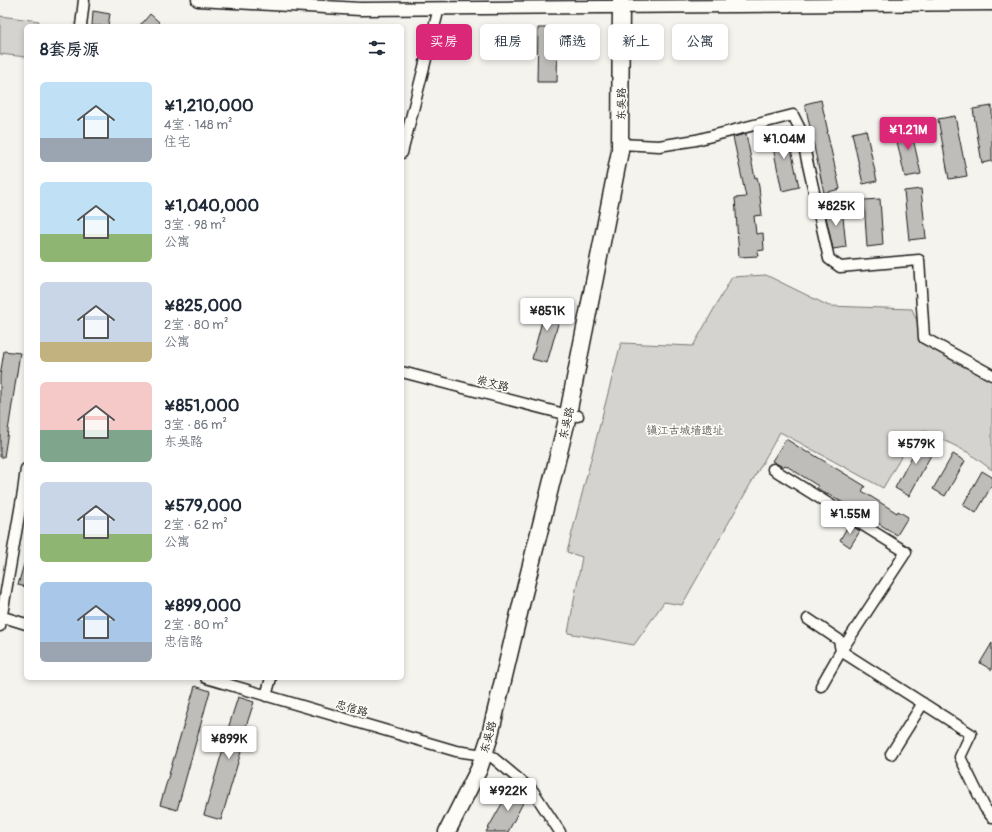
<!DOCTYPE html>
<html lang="zh">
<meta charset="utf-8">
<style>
body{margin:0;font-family:Pangolin,"LXGW WenKai TC",sans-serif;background:#f6f6f7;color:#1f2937;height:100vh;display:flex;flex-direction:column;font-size:15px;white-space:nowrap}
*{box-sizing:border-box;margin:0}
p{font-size:13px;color:#747a83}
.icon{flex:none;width:22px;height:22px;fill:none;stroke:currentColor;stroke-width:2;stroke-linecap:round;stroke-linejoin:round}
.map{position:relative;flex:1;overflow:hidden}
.panel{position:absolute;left:24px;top:24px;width:380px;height:656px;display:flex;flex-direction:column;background:#fff;border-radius:6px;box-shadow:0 2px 6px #0003}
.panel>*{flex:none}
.top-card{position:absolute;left:416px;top:24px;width:380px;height:36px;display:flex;gap:8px}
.price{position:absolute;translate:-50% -34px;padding:0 9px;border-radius:4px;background:#fff;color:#222;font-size:13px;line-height:26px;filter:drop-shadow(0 1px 2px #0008)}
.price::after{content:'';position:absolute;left:50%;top:24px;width:12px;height:9px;margin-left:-6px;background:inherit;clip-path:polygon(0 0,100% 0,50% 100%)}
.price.on{background:#db2777;color:#fff}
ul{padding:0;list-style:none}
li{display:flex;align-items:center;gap:12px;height:100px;padding:0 16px}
li span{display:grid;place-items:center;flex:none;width:112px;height:80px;border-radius:6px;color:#555}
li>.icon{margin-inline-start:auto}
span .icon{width:48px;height:48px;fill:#fffc;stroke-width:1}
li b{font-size:17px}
h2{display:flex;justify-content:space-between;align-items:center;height:48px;padding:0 16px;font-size:17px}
.tag{padding:0 14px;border-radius:6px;background:#fff;box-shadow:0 2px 6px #0003;font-size:14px;line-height:36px}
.tag.on{background:#db2777;color:#fff}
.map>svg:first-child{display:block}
.green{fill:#d4d3cf;stroke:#787876}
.building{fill:#bebdba;stroke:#1c1c1c}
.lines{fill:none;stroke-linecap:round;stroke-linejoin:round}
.minor-casing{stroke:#1c1c1c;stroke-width:13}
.tertiary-casing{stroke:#1c1c1c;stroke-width:15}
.primary-casing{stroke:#1c1c1c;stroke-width:19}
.minor{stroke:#fdfcf7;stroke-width:10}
.tertiary{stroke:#fdfcf7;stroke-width:12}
.primary{stroke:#fdfcf7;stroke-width:16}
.labels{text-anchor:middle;stroke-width:3.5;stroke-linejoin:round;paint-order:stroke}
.street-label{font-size:11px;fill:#1c1c1c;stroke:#fdfcf7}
.park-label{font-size:11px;fill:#5c5c5b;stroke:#fdfcf7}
</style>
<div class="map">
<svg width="992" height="832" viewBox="0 0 992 832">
<rect width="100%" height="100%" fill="#f4f3ee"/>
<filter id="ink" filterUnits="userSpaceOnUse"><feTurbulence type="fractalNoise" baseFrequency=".025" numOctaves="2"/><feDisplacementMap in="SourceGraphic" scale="8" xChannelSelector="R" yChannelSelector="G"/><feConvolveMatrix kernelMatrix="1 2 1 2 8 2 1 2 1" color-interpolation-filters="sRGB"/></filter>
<g filter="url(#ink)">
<!-- green -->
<path class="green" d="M 0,16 L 39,21 L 38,26 L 26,26 L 26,57 L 0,54 Z
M 766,275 L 829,306 L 912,309 L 924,338 L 992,375 L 992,470 L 969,453 L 926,431 L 915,433 L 883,488 L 780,432 L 682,605 L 664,602 L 634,645 L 568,633 L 582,557 L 567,552 L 621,343 L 693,346 L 732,277 Z"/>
<!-- building -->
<path class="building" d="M 93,11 L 110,14 L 108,26 L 92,26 Z
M 150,14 L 159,22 L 155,26 L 140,26 Z
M 538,28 L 558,28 L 557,82 L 537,82 Z
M 821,100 L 828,132 L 827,132 L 840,189 L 824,193 L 805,104 Z
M 992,106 L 992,161 L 982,163 L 973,109 Z
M 955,116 L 967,176 L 949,179 L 938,119 Z
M 910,125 L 921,174 L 905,177 L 894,128 Z
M 787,130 L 799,187 L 782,191 L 770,133 Z
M 866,130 L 877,181 L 863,184 L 852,133 Z
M 746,134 L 755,178 L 757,177 L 759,187 L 762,215 L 754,216 L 756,234 L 763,233 L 764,250 L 757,251 L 758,256 L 739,257 L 735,198 L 746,197 L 733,137 Z
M 921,189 L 926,238 L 909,240 L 904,191 Z
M 880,199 L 883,245 L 867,247 L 864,200 Z
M 842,207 L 846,247 L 833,249 L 826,217 L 825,209 Z
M 547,302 L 563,306 L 547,363 L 532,359 Z
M 4,351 L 20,353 L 4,457 L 0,457 L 0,376 Z
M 924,434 L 938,442 L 909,496 L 895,488 Z
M 786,439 L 808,453 L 809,452 L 865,486 L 862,491 L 897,513 L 898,511 L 908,517 L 897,535 L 868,517 L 866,520 L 856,513 L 857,511 L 828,494 L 828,495 L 817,488 L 818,486 L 785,465 L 783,467 L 772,461 Z
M 953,454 L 965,461 L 945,496 L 933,489 Z
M 982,471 L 992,477 L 992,485 L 976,513 L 963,505 Z
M 849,524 L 860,531 L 850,547 L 840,540 Z
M 24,564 L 26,565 L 26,587 L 18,585 Z
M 992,643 L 992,670 L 980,663 Z
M 195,686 L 210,691 L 177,810 L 160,805 Z
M 238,697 L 254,702 L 238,751 L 241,752 L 221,820 L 204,815 L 227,735 L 226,735 Z
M 512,786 L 527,795 L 508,832 L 486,832 Z"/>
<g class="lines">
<defs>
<path id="minor" d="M 81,26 L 84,0
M 620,144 L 659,146 L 696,140 L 793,115 L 800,129 L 829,259 L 840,267 L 919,260 L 924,338 L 992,375
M 402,153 L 439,8
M 402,372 L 568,415 L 578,416
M 773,469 L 906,552 L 841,651 L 821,686
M 0,616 L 26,624
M 808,619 L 839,640 L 841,651 L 971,734 L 960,757 L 985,808 L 992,817
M 0,626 L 23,492 L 26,469
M 206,678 L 456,751 L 491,756 L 533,791 L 560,832
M 266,696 L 271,678
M 891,754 L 923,703"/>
<path id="tertiary" d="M 198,0 L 360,9 L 992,4"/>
<path id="primary" d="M 447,832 L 479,769 L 489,739 L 521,605 L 566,424 L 620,151 L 621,0"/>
</defs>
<!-- minor casing -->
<use href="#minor" class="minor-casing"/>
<!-- tertiary casing -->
<use href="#tertiary" class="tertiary-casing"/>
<!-- primary casing -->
<use href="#primary" class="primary-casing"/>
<!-- minor -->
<use href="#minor" class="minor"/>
<!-- tertiary -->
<use href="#tertiary" class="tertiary"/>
<!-- primary -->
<use href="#primary" class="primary"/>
</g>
</g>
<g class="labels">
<!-- street labels -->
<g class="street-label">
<text transform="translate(621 104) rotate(-89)" y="4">东吴路</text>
<text transform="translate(493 383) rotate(14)" y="4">崇文路</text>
<text transform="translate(566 423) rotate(-77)" y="4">东吴路</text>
<text transform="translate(352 708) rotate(16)" y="4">忠信路</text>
<text transform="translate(488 737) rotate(-74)" y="4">东吴路</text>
</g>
<!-- park labels -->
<g class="park-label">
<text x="685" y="434">镇江古城墙遗址</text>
</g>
</g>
</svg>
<b class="price on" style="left:908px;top:151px">¥1.21M</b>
<b class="price" style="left:784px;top:160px">¥1.04M</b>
<b class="price" style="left:836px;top:227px">¥825K</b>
<b class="price" style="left:547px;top:332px">¥851K</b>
<b class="price" style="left:916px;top:465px">¥579K</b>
<b class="price" style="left:850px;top:535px">¥1.55M</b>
<b class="price" style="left:229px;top:760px">¥899K</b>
<b class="price" style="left:508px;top:812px">¥922K</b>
<div class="top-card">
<a class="tag on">买房</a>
<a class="tag">租房</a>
<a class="tag">筛选</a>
<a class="tag">新上</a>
<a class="tag">公寓</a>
</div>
<section class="panel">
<h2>8套房源<svg class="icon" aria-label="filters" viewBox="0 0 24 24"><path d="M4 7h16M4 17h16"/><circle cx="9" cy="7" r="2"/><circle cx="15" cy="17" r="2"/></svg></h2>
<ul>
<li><span style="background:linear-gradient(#bfe0f5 70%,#9aa5b1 0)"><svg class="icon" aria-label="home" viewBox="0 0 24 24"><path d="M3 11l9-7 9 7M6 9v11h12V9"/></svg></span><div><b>¥1,210,000</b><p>4室 · 148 m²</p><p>住宅</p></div></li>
<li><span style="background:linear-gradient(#bfe0f5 65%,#8fb573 0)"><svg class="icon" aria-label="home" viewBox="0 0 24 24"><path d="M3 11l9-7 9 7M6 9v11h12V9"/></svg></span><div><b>¥1,040,000</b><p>3室 · 98 m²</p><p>公寓</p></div></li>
<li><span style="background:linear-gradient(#c9d6e8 75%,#c2b280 0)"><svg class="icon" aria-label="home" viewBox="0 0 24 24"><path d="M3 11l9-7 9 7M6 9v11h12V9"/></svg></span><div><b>¥825,000</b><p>2室 · 80 m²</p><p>公寓</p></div></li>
<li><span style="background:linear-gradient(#f6c9c9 60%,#7fa58c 0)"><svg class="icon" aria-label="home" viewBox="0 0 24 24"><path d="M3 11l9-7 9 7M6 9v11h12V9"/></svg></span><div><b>¥851,000</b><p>3室 · 86 m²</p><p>东吴路</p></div></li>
<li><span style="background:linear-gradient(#c9d6e8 65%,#8fb573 0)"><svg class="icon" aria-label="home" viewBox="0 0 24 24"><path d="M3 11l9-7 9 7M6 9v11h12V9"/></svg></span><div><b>¥579,000</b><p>2室 · 62 m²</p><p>公寓</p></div></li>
<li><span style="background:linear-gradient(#a9c7e8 75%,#9aa5b1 0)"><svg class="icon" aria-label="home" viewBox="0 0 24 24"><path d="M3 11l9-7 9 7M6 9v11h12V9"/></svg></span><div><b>¥899,000</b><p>2室 · 80 m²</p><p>忠信路</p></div></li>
</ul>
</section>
</div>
